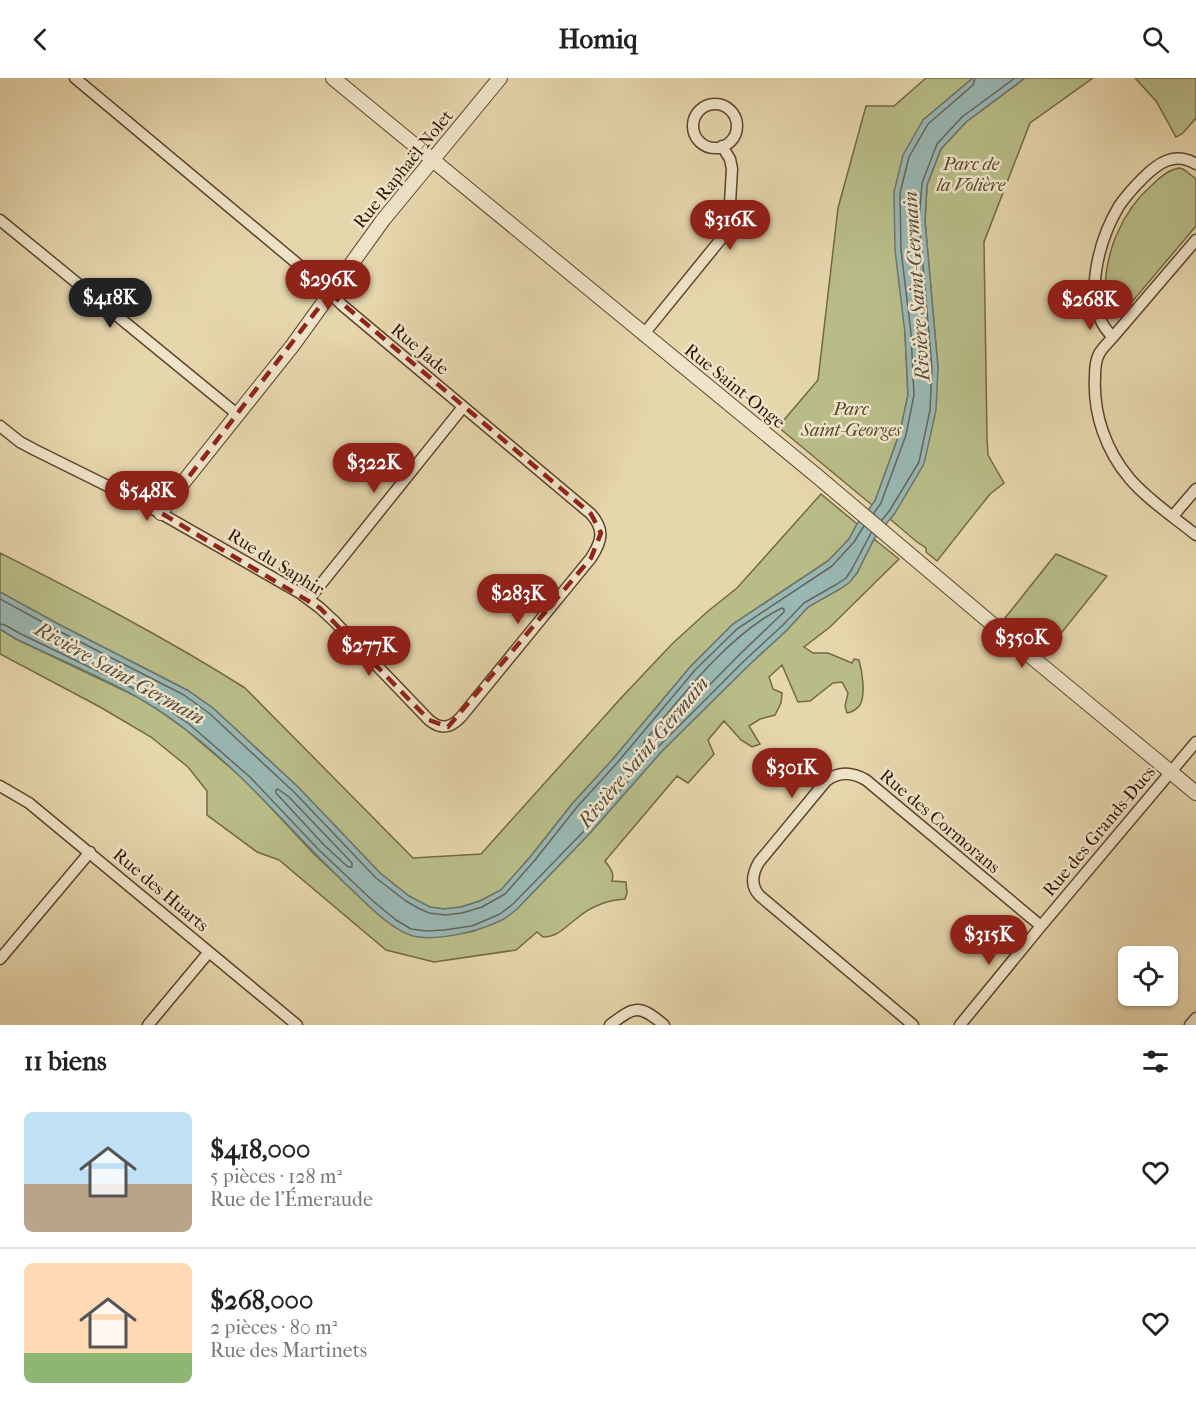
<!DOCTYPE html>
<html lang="fr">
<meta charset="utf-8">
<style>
body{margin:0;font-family:"IM FELL French Canon",serif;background:#f6f6f6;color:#222;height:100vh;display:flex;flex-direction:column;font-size:22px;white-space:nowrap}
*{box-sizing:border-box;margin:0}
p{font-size:20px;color:#767676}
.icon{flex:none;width:33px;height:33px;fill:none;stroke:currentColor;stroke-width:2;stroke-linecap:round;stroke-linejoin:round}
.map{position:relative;height:947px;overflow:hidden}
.sheet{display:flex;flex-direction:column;background:#fff;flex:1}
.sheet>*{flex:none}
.tools{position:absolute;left:1118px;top:868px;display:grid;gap:12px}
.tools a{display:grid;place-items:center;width:60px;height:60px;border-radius:9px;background:#fff;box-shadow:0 2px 4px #0004;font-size:30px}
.price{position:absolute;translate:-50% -51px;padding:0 14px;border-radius:21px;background:#8f2418;color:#fff;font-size:20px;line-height:39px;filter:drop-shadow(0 2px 3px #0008)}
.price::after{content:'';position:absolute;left:50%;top:36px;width:18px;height:14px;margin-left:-9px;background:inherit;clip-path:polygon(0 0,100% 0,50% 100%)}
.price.active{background:#222;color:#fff}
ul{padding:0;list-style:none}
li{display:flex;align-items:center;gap:18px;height:150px;padding:0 24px}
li+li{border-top:2px solid #e0e0e0}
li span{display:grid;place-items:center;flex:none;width:168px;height:120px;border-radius:9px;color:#555}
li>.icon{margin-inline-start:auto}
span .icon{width:72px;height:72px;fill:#fffc;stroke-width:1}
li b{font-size:26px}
h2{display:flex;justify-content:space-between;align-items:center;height:72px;padding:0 24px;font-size:26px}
header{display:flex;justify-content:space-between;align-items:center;height:78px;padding:0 24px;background:#fff;font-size:27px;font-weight:800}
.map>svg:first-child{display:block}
.green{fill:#b8bd88;stroke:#746844;stroke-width:1.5}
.water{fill:#99b7b3;stroke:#6f756c;stroke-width:1.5}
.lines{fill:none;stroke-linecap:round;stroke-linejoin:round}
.shore{stroke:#64655a;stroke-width:1.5}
.minor-casing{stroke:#5e442c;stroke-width:13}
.tertiary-casing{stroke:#5e442c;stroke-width:16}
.minor{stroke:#efe4c9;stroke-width:10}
.tertiary{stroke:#efe4c9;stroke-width:14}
.marked{fill:none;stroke:#8f2418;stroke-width:4.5;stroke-dasharray:12 8;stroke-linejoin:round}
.labels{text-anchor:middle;stroke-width:5;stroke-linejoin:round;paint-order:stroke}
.park-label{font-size:18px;font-style:italic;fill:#59462a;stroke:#efe4c9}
.street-label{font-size:18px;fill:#301301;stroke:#efe4c9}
.water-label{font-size:20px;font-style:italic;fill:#554c3f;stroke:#efe4c9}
</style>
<header><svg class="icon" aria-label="back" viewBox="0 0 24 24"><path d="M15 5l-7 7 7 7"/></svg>Homiq<svg class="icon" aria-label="search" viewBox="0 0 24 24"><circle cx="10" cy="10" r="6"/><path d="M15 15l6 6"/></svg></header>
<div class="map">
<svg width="1196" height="947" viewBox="0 0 1196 947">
<rect width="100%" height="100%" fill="#e6d6ac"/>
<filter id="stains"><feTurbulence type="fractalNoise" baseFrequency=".00333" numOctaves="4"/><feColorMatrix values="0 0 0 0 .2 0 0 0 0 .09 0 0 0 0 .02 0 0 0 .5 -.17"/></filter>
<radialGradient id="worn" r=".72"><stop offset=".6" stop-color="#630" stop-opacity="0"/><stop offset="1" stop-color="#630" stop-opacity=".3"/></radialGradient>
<!-- green -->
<path class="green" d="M 926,0 L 973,0 L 923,42 L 905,255 L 908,317 L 900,354 L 875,423 L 872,427 L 778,349 L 818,302 L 838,130 L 866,28 L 894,28 Z
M 1025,0 L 1093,0 L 1030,45 L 984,164 L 987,359 L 988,377 L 1004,405 L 990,416 L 937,483 L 926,474 L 926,470 L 917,464 L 890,441 L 895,435 L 938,290 L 925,143 L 927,107 L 941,71 L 966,44 Z
M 1135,0 L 1196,0 L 1196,40 L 1182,56 L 1176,59 L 1156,23 Z
M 1179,90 L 1183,91 L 1196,101 L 1196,148 L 1131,225 C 1090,242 1109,172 1117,156 C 1125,137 1137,120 1152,107 C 1160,99 1168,92 1179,90 Z
M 821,416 L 857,446 L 849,461 L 828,483 L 733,546 L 691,588 L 613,681 L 572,726 L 531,778 L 501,812 L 480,823 L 461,829 L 444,831 L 430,829 L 421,825 L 409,818 L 380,795 L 298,709 L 213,630 L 187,612 L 60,547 L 0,514 L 0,475 C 83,517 166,560 245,610 L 413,780 L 481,776 L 621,620 L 672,566 L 707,534 L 737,510 Z
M 874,461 L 899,481 L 830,549 L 804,569 L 813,575 L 828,575 L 852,585 L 854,581 L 859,582 C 862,593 866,616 860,627 C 857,631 852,634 847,635 L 845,628 L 848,615 L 842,604 L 833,605 L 810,623 L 798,624 L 782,587 L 769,599 L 773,611 L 782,615 L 781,625 L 775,637 L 760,641 L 749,648 L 760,666 L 752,669 L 741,662 L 724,643 L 708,662 L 714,676 L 688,705 L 677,698 L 605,783 C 609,789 615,794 612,803 L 626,804 L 627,815 L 625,821 C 607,822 590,829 576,841 C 565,849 558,859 543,859 L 537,854 L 516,872 L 434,884 L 386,872 L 279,782 L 257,774 L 207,737 L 207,713 L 188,689 L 151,659 L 100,629 L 0,576 L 0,551 L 16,561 L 144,622 L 185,651 L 246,703 L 314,776 L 369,828 L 426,859 L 445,858 L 474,853 L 517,831 L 590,755 L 662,673 L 750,586 L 787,552 L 808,529 L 824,519 L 857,495 Z
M 1056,476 L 1107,498 L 1046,574 L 1005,540 Z"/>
<!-- water -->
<path class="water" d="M 973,0 L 1025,0 L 966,44 L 941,71 L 927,107 L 925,143 L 938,290 L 936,332 L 924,386 L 895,435 L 874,461 L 857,495 L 850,504 L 840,511 L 808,529 L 787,552 L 750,586 L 662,673 L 590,755 L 517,831 C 513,834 508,839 502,842 C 480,853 434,865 410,857 C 388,849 365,824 349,809 C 294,757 246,697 185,651 C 136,612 73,588 16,561 L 0,551 L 0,514 L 60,547 L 187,612 L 213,630 L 298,709 L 380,795 L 409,818 L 430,829 L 444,831 L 461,829 L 480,823 L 501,812 L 531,778 L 572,726 L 613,681 L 691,588 L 733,546 L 828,483 L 849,461 L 857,446 L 875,423 L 900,354 L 908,317 L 905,255 L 895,172 L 894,114 L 903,77 L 923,42 Z"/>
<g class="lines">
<!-- shore -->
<path class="shore" d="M 874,435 L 881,425 L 906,357 L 914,317 L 911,255 L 901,172 L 900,115 L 909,79 L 928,46 L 973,7 L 975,0
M 882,442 L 890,432 L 919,384 L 930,332 L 932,290 L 919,143 L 922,105 L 937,66 L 962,39 L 1015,0
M 0,521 L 57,552 L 184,617 L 209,635 L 294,714 L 376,800 L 406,823 L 418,830 L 429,835 L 445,837 L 462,835 L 482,829 L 505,816 L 535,782 L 577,729 L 617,685 L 695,592 L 737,551 L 832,488 L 854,464 L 864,448
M 782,530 L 784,531 L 784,534 L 740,576 L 649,668 L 644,668 L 644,664 C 681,619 730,555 782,530 Z
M 0,546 L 5,547 L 19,555 L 147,617 L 189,646 L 250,699 L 319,772 L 373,823 L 396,842 L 411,851 L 426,853 L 444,852 L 472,848 L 500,836 L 513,826 L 586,751 L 658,669 L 745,582 L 783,547 L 804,525 L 837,506 L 846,500 L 852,491 L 871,455
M 278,711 L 289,719 L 352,785 L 352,789 L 348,789 L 324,767 L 276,715 L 276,712 Z"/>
<defs>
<path id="minor" d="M693 48a22 22 0 1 1 44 0a22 22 0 1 1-44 0Z
M 1196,86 C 1175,73 1158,85 1143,100 C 1134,109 1126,118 1119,128 C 1099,162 1079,228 1113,259 C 1109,264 1102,270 1099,276 C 1095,283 1095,292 1095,299 C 1093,336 1106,373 1130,401 C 1148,422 1174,439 1196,457
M 0,142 L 237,336
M 643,257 L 721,161 L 726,152 L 729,142 L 732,91 L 730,81 L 722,68
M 1113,259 L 1196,162
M 0,348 L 20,364 L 35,372 L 146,427 L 300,515 L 320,530 L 334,543 L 429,642 C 441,652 451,650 461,639 L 591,480 C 602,463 605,452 591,436 L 342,227 L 318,203 L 75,0
M 1173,438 L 1196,411
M 309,521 L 463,329
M 0,708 L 29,725 L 297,947
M 0,881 L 90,774
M 148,947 L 209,874
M 610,947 C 635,928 639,926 664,947
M 913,947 L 760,818 C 750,808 752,796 759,784 L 826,703 C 839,693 852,694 866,702 L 1041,848
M 960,947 L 1041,848 L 1196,664
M 1190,947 L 1196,940"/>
<path id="tertiary" d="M 333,0 L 817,398 L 1011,562 L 1196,715
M 161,435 L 170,421 L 293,267 L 383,142 L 500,0"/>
</defs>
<!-- minor casing -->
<use href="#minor" class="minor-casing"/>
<!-- tertiary casing -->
<use href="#tertiary" class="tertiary-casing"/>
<!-- minor -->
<use href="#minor" class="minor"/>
<!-- tertiary -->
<use href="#tertiary" class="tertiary"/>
</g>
<!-- marked area -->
<path class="marked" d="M 330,215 L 591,436 L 601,455 L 591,480 L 448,649 L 429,642 L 320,530 L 161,435 Z"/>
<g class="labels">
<!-- park labels -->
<g class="park-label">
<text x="971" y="92">Parc de<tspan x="971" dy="21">la Volière</tspan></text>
<text x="851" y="337">Parc<tspan x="851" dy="21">Saint-Georges</tspan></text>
</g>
<!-- street labels -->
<g class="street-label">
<text transform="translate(403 91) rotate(-51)" y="6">Rue Raphaël-Nolet</text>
<text transform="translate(420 271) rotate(40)" y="6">Rue Jade</text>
<text transform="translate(735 308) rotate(39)" y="6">Rue Saint-Onge</text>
<text transform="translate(276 484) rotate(32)" y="6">Rue du Saphir</text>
<text transform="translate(940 743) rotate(40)" y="6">Rue des Cormorans</text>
<text transform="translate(1099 753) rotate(-50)" y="6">Rue des Grands-Ducs</text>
<text transform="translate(161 812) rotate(40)" y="6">Rue des Huarts</text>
</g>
<!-- water labels -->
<g class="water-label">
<text transform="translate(916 208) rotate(-94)" y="7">Rivière Saint-Germain</text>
<text transform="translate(120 595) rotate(29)" y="7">Rivière Saint-Germain</text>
<text transform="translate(643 674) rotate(-50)" y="7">Rivière Saint-Germain</text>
</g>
</g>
<rect width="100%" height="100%" filter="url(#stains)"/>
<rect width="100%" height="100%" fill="url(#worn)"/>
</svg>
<div class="tools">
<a><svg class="icon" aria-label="locate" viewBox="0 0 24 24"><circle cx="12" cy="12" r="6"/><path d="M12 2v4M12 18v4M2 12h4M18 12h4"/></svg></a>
</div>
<b class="price" style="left:730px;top:173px">$316K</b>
<b class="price" style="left:328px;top:233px">$296K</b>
<b class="price active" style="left:110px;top:251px">$418K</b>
<b class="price" style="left:1090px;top:253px">$268K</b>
<b class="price" style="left:374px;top:416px">$322K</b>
<b class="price" style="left:147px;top:444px">$548K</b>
<b class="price" style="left:518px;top:547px">$283K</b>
<b class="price" style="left:1022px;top:591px">$350K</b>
<b class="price" style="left:369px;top:599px">$277K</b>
<b class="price" style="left:792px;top:721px">$301K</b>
<b class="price" style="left:989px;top:888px">$315K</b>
</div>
<section class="sheet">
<h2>11 biens<svg class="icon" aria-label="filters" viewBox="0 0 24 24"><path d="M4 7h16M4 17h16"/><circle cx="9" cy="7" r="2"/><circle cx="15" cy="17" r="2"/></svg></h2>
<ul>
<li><span style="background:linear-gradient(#bfe0f5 60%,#b9a48a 0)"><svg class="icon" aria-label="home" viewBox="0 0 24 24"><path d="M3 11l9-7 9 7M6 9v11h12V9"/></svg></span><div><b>$418,000</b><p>5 pièces · 128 m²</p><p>Rue de l'Émeraude</p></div><svg class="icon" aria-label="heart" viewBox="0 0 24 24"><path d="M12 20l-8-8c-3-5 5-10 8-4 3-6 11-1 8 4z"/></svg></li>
<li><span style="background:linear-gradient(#ffd9b3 75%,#8fb573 0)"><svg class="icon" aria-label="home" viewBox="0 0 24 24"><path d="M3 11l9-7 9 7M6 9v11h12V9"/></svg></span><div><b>$268,000</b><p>2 pièces · 80 m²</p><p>Rue des Martinets</p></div><svg class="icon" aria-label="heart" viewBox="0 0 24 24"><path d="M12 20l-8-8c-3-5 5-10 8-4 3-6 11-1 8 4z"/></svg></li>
</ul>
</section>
